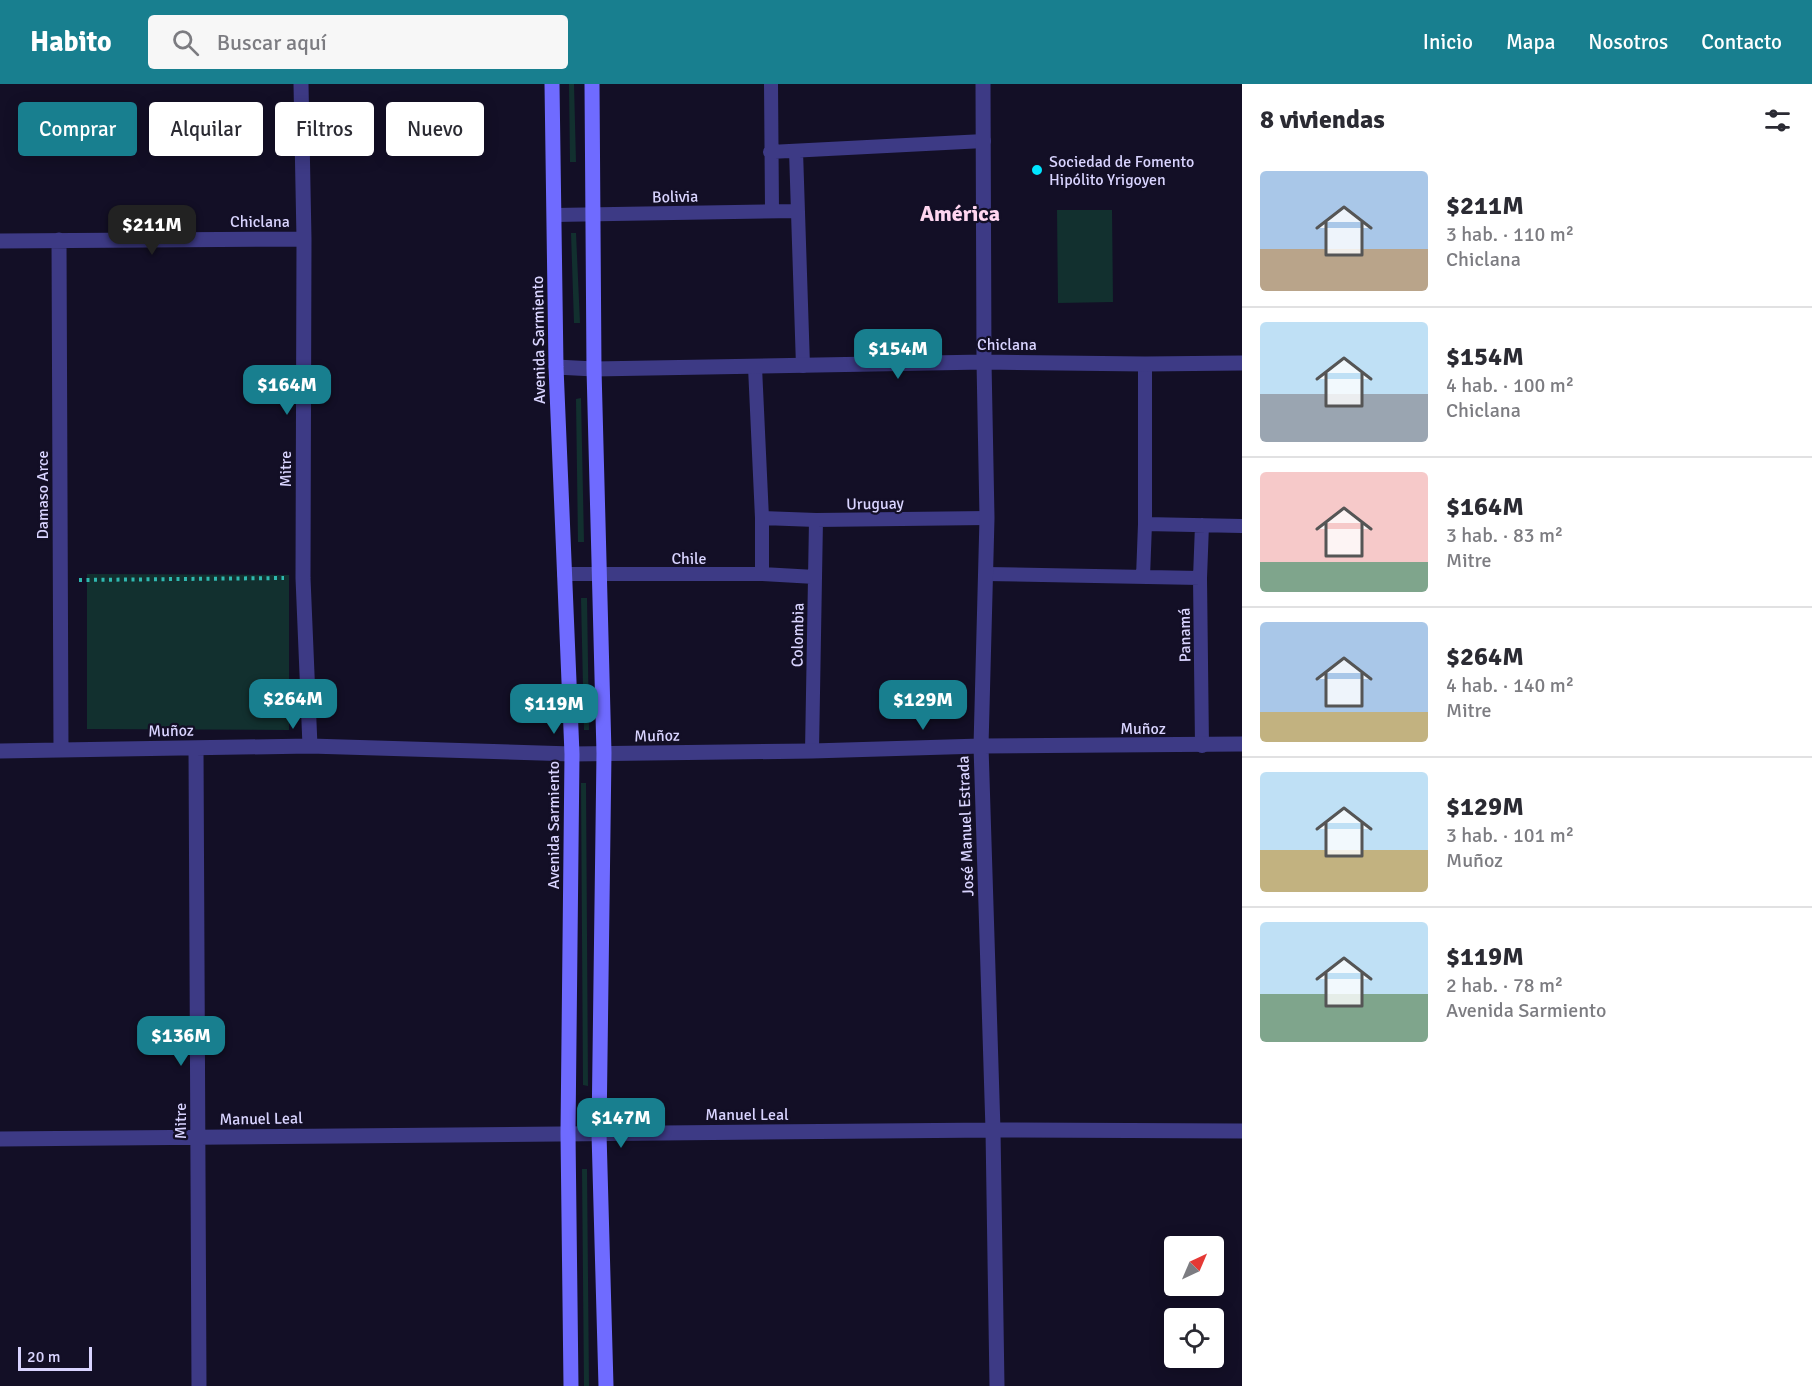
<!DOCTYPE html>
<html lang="es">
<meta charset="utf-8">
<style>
body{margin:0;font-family:Signika,sans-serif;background:#f7f7f7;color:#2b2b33;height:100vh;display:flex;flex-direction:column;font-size:22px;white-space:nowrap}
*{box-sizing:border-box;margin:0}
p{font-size:20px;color:#7c7c81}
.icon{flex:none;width:33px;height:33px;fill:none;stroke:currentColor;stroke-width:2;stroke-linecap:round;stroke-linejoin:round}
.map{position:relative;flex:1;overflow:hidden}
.drawer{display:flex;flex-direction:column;background:#fff;width:570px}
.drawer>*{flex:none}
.hud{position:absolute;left:18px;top:18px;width:570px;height:54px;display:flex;gap:12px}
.needle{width:39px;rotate:44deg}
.buttons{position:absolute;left:1164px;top:1152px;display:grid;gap:12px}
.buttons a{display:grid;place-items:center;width:60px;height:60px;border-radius:6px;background:#fff;box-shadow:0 3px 15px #0003;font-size:30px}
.scale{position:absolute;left:18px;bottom:15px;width:74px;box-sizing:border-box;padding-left:6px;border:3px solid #d9d4ff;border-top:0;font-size:16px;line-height:21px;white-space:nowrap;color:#d9d4ff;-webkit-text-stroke:4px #130f26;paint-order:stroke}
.price{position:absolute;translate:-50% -51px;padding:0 14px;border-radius:12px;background:#187f8f;color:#fff;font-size:20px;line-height:39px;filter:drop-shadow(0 2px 3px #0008)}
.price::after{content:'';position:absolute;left:50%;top:36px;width:18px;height:14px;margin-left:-9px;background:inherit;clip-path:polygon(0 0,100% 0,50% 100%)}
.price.selected{background:#222;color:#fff}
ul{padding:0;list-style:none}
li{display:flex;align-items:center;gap:18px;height:150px;padding:0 18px}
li+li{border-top:2px solid #e1e1e2}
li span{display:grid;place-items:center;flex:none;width:168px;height:120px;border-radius:6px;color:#555}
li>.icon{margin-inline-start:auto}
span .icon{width:72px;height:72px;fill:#fffc;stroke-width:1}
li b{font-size:26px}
h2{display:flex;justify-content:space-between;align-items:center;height:72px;padding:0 18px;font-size:26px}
.chip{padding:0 21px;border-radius:6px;background:#fff;box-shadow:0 3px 15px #0003;font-size:21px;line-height:54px}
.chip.selected{background:#187f8f;color:#fff}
header{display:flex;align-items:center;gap:36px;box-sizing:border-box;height:84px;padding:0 30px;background:#187f8f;color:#fff}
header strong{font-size:28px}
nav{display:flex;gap:33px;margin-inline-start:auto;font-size:21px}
.search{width:420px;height:54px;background:#f7f7f7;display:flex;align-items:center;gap:15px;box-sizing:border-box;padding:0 21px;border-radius:6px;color:#7c7c81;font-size:22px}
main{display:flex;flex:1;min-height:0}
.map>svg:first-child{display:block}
.green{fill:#12302f}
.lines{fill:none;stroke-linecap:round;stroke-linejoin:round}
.path{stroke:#2fb8b0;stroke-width:4;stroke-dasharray:3 4.5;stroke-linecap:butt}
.lane{stroke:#3d3a85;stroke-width:14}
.street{stroke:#3d3a85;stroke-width:15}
.secondary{stroke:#6f6bff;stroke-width:15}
.poi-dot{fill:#00e5ff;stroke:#130f26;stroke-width:2}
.labels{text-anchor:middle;stroke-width:4.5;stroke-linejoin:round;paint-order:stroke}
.poi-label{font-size:16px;fill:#d9d4ff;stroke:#130f26;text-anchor:start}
.street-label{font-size:16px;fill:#d9d4ff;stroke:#130f26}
.district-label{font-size:22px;font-weight:bold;fill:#ffd6f0;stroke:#130f26}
</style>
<header>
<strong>Habito</strong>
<div class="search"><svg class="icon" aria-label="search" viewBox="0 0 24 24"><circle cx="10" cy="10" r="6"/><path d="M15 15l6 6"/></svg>Buscar aquí</div>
<nav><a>Inicio</a><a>Mapa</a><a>Nosotros</a><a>Contacto</a></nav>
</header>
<main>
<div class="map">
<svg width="1242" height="1302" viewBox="0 0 1242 1302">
<rect width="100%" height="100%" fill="#130f26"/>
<!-- green -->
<path class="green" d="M 569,0 L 574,0 L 576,78 L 570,78 Z
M 1057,126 L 1112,126 L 1113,218 L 1058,219 Z
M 571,149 L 576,149 L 580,239 L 574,239 Z
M 581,314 L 584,458 L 578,458 L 576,315 Z
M 87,490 L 289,491 L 289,646 L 87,645 Z
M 581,514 L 587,514 L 589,646 L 584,646 Z
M 581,699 L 586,699 L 588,1002 L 583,1001 Z
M 582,1085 L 587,1085 L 589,1302 L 584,1302 Z"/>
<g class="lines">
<!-- path -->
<path class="path" d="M 79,496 L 284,494"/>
<!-- lane -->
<path class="lane" d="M 771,0 L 772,126
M 796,67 L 803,282
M 770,68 L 984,57
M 554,131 L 798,127
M 755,283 L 762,434 L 762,490
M 762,434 L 816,436 L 987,434
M 1145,440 L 1242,442
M 564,490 L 762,490 L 815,493
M 986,490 L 1200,494
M 1143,493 L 1145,440 L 1145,280
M 1202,662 L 1200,494 L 1202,441
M 812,667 L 816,436"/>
<!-- street -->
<path class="street" d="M 301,0 L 304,155 L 303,494 L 310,662
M 983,0 L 984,278 L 987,434 L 981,662 L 993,1046 L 997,1302
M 59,156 L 61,666
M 0,157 L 304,155
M 556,283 L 594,285 L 984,278 L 1145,280 L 1242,279
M 196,664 L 199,1302
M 0,667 L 310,662 L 572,670 L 812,667 L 981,662 L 1242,660
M 0,1055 L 993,1046 L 1242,1047"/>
<!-- secondary -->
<path class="secondary" d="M 552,0 L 556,283 L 572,670 L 568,1049 L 571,1302
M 592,0 L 594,285 L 604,669 L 599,1049 L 606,1302"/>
</g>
<!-- markers -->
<circle class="poi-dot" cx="1037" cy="86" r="6"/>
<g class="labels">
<!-- poi labels -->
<g class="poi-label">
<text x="1049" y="83">Sociedad de Fomento<tspan x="1049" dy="18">Hipólito Yrigoyen</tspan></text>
</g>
<!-- street labels -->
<g class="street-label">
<text transform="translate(675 112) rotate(-1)" y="6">Bolivia</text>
<text x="260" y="143">Chiclana</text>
<text transform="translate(538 256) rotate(-91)" y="6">Avenida Sarmiento</text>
<text x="1007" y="266">Chiclana</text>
<text transform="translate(285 385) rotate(-90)" y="6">Mitre</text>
<text transform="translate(42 411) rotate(-90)" y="6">Damaso Arce</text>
<text transform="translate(875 419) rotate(-1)" y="6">Uruguay</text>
<text x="689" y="480">Chile</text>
<text transform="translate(797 551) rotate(-89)" y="6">Colombia</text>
<text transform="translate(1184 551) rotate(-91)" y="6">Panamá</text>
<text x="1143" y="650">Muñoz</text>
<text transform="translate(171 646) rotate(-1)" y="6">Muñoz</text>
<text transform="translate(657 651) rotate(-1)" y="6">Muñoz</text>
<text transform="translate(553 741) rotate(-90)" y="6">Avenida Sarmiento</text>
<text transform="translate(965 742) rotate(-92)" y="6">José Manuel Estrada</text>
<text x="747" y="1036">Manuel Leal</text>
<text transform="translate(261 1034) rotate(-1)" y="6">Manuel Leal</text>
<text transform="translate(180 1037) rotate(-90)" y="6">Mitre</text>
</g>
<!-- district labels -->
<g class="district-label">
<text x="960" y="137">América</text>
</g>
</g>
</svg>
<div class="buttons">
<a><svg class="needle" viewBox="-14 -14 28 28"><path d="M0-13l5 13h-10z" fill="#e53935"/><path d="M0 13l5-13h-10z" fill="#7c7c81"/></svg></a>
<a><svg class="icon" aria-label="locate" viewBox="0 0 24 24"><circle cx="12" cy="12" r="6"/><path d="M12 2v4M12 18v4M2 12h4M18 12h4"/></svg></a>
</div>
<div class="scale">20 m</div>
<b class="price selected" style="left:152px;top:172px">$211M</b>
<b class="price" style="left:898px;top:296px">$154M</b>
<b class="price" style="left:287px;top:332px">$164M</b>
<b class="price" style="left:293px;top:646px">$264M</b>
<b class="price" style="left:923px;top:647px">$129M</b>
<b class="price" style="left:554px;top:651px">$119M</b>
<b class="price" style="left:181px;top:983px">$136M</b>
<b class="price" style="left:621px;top:1065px">$147M</b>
<div class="hud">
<a class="chip selected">Comprar</a>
<a class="chip">Alquilar</a>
<a class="chip">Filtros</a>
<a class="chip">Nuevo</a>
</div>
</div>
<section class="drawer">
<h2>8 viviendas<svg class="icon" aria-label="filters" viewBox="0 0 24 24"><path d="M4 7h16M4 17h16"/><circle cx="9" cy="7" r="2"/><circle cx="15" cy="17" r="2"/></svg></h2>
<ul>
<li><span style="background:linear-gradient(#a9c7e8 65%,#b9a48a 0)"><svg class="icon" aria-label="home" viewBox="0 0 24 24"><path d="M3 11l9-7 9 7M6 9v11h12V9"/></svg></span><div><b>$211M</b><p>3 hab. · 110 m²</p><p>Chiclana</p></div></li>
<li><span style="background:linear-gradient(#bfe0f5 60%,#9aa5b1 0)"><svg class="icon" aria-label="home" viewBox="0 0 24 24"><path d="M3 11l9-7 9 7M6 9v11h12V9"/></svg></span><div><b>$154M</b><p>4 hab. · 100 m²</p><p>Chiclana</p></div></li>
<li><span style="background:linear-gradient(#f6c9c9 75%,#7fa58c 0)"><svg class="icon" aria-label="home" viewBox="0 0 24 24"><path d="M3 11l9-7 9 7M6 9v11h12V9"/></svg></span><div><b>$164M</b><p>3 hab. · 83 m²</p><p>Mitre</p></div></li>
<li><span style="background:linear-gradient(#a9c7e8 75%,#c2b280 0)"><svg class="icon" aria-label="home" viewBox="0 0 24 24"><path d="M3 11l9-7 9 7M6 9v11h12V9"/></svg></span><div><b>$264M</b><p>4 hab. · 140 m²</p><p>Mitre</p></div></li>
<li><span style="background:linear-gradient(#bfe0f5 65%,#c2b280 0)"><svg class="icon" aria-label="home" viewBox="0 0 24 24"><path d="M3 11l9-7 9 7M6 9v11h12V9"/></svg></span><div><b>$129M</b><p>3 hab. · 101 m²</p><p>Muñoz</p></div></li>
<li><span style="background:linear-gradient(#bfe0f5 60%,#7fa58c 0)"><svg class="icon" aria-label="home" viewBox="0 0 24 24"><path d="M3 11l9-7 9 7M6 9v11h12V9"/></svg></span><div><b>$119M</b><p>2 hab. · 78 m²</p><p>Avenida Sarmiento</p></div></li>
</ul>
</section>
</main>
